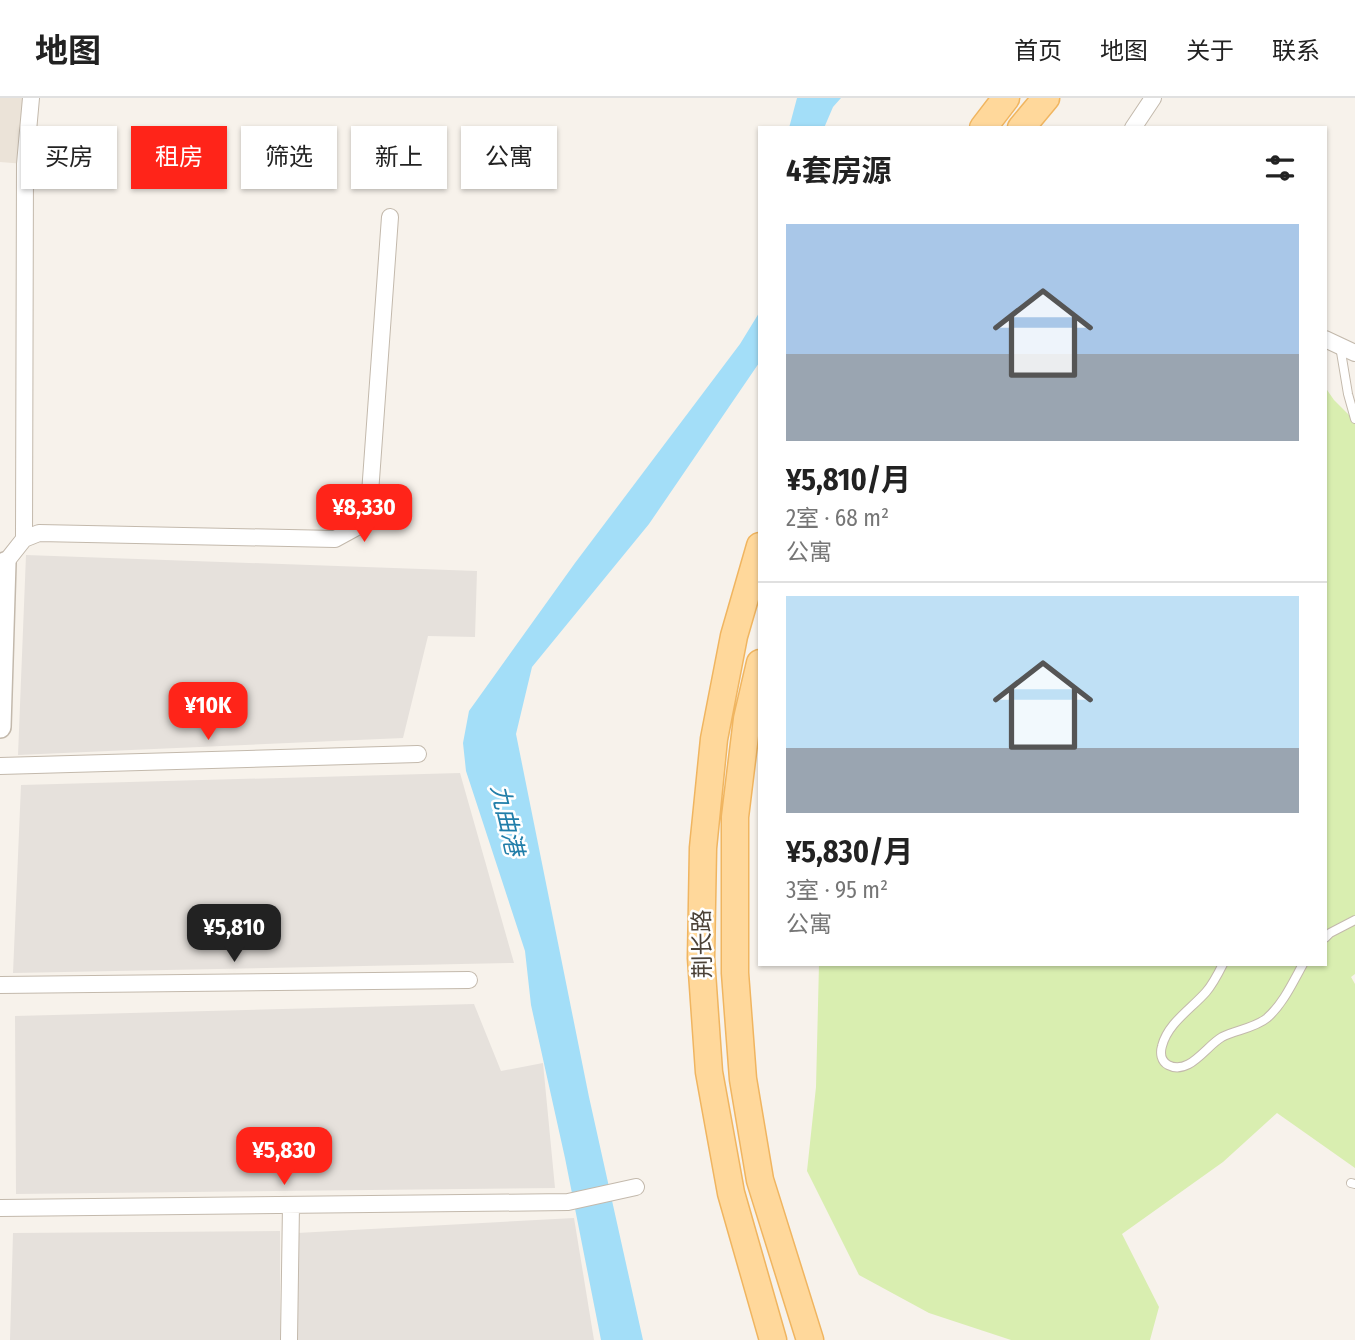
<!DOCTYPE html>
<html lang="zh">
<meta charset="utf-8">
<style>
body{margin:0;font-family:"Fira Sans Condensed","Noto Sans SC",sans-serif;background:#f6f6f6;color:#222;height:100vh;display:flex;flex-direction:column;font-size:26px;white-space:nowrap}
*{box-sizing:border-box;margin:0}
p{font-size:23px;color:#767676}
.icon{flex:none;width:38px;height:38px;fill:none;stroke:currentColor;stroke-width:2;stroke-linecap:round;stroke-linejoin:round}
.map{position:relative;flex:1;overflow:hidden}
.sheet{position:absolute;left:758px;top:28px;width:569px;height:840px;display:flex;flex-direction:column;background:#fff;border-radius:0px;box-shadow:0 2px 5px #0004}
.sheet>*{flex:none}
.hud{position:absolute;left:21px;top:28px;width:632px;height:63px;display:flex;gap:14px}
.price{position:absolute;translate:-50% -60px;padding:0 16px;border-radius:14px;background:#ff2419;color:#fff;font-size:23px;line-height:46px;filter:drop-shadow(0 2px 4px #0008)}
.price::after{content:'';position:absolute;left:50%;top:42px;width:21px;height:16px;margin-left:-10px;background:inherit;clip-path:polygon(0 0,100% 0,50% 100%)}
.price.active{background:#222;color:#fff}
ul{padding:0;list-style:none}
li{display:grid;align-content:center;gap:14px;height:371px;padding:0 28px}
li+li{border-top:2px solid #e0e0e0}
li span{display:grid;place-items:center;height:217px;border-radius:0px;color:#555}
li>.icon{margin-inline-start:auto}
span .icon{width:126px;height:126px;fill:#fffc;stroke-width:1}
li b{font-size:30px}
h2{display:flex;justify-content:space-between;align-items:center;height:84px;padding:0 28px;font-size:30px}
.tag{padding:0 24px;border-radius:0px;background:#fff;box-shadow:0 2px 5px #0004;font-size:24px;line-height:63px}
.tag.active{background:#ff2419;color:#fff}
header{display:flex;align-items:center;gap:42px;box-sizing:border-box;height:98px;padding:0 35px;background:#fff;border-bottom:2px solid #e0e0e0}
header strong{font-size:33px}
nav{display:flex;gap:38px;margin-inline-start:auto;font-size:24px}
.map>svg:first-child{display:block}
.residential{fill:#ebe3d8}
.industrial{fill:#e6e1dc}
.green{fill:#d9eeb0}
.water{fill:#a3def8}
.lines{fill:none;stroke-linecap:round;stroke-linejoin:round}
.service-casing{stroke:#c3b9ac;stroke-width:10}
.minor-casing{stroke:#c3b9ac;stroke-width:18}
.tertiary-casing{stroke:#c3b9ac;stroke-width:24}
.primary-casing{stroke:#f0b560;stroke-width:29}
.service{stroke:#fff;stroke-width:8}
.minor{stroke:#fff;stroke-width:16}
.tertiary{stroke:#fff;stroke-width:21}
.primary{stroke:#ffd89b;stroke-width:26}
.labels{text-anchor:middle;stroke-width:5;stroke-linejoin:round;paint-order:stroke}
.street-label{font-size:23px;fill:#4c4237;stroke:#fff}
.water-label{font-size:24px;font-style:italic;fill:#217ea9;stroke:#fff}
</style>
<header>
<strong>地图</strong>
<nav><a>首页</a><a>地图</a><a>关于</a><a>联系</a></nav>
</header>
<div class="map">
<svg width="1355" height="1242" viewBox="0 0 1355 1242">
<rect width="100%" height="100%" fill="#f7f2eb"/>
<!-- residential -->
<path class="residential" d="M 0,0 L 27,0 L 25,66 L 0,64 Z"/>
<!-- industrial -->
<path class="industrial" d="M 26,457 L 477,473 L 475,539 L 428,538 L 403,640 L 18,657 Z
M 460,675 L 514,865 L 13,875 L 21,687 Z
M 474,906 L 501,973 L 543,965 L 555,1090 L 16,1096 L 15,918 Z
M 574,1120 L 594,1242 L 298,1242 L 297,1135 Z
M 280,1133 L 280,1242 L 10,1242 L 13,1135 Z"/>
<!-- green -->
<path class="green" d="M 1325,289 L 1334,302 L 1355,323 L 1355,876 L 1351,879 L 1355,886 L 1355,1070 L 1277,1015 L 1223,1064 L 1122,1136 L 1159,1209 L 1150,1242 L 1011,1242 L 929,1215 L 859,1177 L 807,1073 L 816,989 L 819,866 L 1325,866 Z"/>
<!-- water -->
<path class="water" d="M 797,0 L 841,0 L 833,9 L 824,30 L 789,30 Z
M 759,215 L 759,265 L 649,426 L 532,569 L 516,636 L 589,999 L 643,1242 L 601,1242 L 565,1060 L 531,907 L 525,853 L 466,673 L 463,645 L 469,613 L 575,465 L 740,246 Z"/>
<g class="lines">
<defs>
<path id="service" d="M 1340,248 L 1348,296 L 1355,321
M 1325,840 L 1330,835 L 1355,822
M 1223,866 C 1218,876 1213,886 1206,894 C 1191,911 1168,925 1162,948 C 1160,955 1161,963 1168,967 C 1189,978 1206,948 1222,939 C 1236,932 1255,930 1267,920 C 1283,906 1293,884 1303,866
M 1351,1085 L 1355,1086"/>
<path id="minor" d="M 1133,30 L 1153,0
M 1325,241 L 1355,255
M 24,441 L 39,435 L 335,441 L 368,423 L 390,119
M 5,465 L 24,441 L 25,66 L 31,0
M 0,668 L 418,656
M 0,887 L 469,882
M 0,1110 L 568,1104 L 636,1089
M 289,1242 L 291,1107"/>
<path id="tertiary" d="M 0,629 L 5,465"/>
<path id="primary" d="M 983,30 L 1006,0
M 1021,30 L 1046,0
M 760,448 L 734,538 L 714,641 L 703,750 L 701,860 L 709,974 L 731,1095 L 773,1242
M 760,565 L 747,621 L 735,719 L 735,875 L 743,981 L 760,1082 L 810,1242"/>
</defs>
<!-- service casing -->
<use href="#service" class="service-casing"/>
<!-- minor casing -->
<use href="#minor" class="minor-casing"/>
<!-- tertiary casing -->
<use href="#tertiary" class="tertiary-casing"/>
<!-- primary casing -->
<use href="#primary" class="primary-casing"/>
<!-- service -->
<use href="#service" class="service"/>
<!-- minor -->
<use href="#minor" class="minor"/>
<!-- tertiary -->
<use href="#tertiary" class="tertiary"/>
<!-- primary -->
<use href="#primary" class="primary"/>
</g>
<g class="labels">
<!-- street labels -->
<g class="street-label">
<text transform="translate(702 846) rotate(-91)" y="8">荆长路</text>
</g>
<!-- water labels -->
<g class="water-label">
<text transform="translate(507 722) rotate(77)" y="8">九曲港</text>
</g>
</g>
</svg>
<b class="price" style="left:364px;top:446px">¥8,330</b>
<b class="price" style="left:208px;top:644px">¥10K</b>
<b class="price active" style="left:234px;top:866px">¥5,810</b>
<b class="price" style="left:284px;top:1089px">¥5,830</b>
<div class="hud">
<a class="tag">买房</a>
<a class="tag active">租房</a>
<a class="tag">筛选</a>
<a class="tag">新上</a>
<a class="tag">公寓</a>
</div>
<section class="sheet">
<h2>4套房源<svg class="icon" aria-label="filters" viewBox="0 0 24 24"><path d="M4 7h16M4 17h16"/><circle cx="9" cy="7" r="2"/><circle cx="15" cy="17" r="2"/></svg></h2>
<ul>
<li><span style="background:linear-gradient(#a9c7e8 60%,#9aa5b1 0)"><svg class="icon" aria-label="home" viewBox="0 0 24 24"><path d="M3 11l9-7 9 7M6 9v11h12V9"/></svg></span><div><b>¥5,810/月</b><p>2室 · 68 m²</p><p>公寓</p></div></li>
<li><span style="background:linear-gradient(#bfe0f5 70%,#9aa5b1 0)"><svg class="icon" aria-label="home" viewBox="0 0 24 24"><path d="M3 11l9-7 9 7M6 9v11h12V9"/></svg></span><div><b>¥5,830/月</b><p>3室 · 95 m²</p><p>公寓</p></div></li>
</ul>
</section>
</div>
